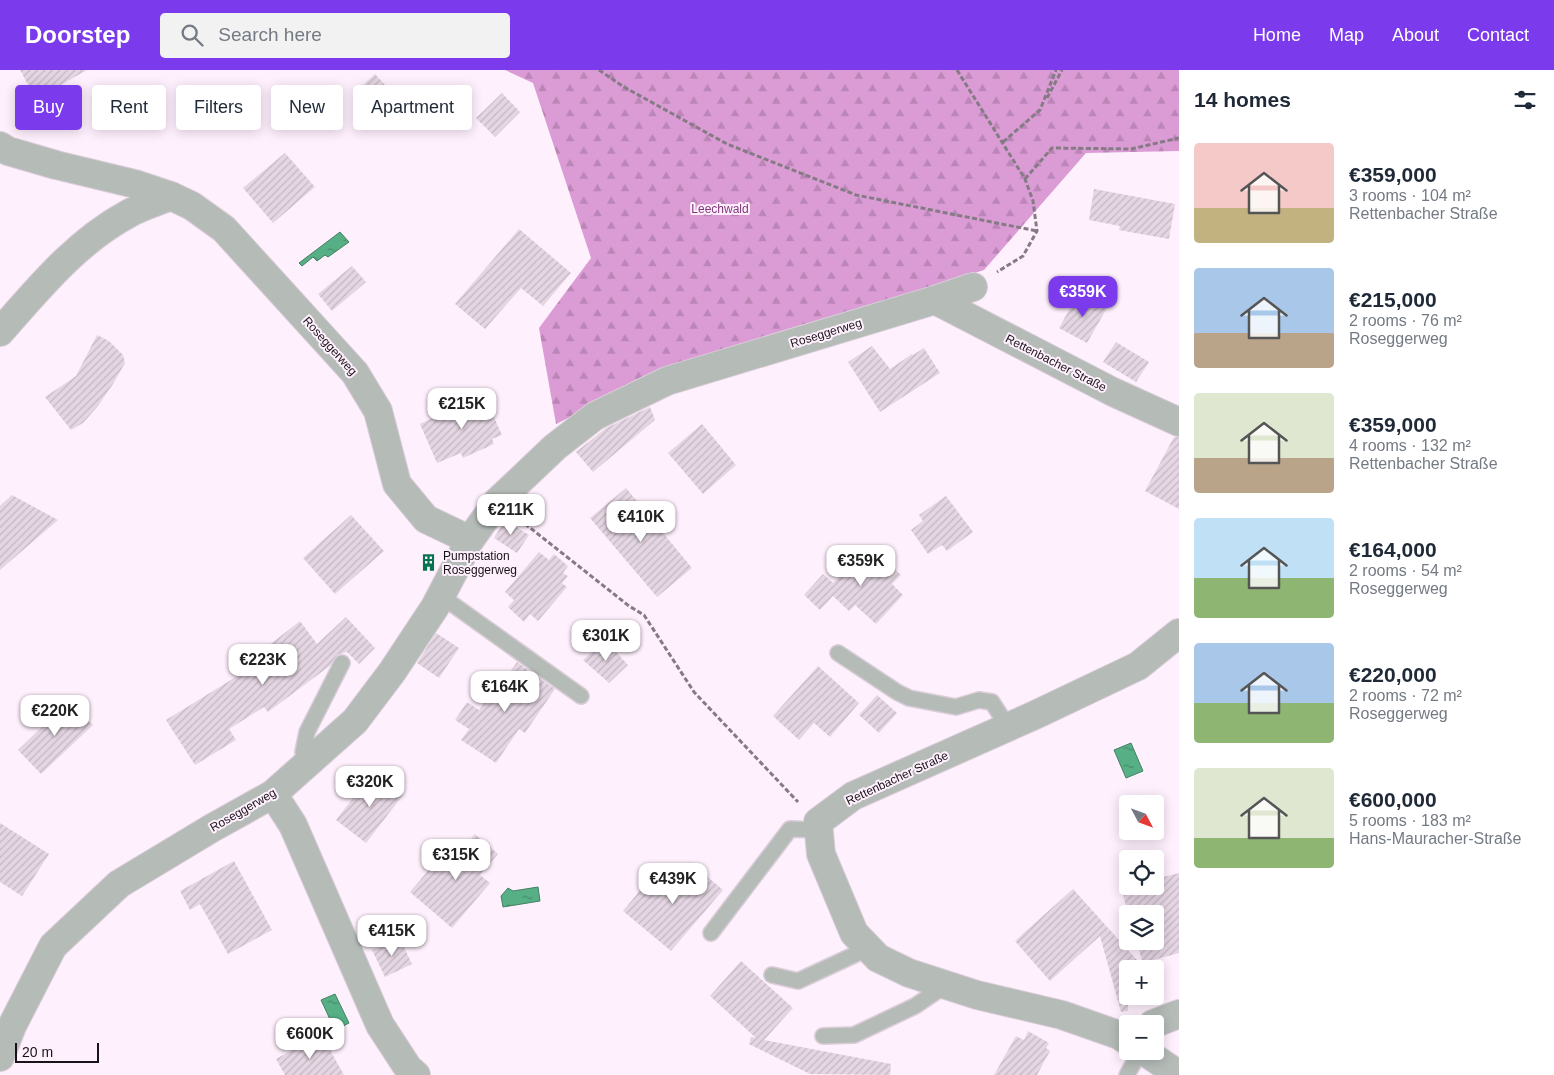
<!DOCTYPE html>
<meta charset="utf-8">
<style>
body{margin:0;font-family:Arial,sans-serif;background:#f2f2f3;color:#1f2937;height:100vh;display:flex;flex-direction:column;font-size:19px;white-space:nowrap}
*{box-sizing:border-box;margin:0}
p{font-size:16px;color:#747a83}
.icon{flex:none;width:28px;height:28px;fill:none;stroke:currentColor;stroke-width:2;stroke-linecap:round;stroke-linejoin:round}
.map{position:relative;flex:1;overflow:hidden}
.side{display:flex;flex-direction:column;background:#fff;width:375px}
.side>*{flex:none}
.banner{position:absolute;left:15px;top:15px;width:475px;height:45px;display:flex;gap:10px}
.needle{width:32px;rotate:131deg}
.buttons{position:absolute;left:1119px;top:725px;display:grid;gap:10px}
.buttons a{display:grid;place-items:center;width:45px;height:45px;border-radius:5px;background:#fff;box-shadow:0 2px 12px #0003;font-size:25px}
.scale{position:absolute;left:15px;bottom:12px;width:84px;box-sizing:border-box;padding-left:5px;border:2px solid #181318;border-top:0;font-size:14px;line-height:18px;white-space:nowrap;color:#181318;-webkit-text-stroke:4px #fff0fd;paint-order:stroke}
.price{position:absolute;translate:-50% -42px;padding:0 11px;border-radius:10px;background:#fff;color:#222;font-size:16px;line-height:32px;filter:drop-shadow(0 1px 2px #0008)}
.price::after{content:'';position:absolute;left:50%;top:30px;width:15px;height:11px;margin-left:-8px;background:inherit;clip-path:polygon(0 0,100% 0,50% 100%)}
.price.active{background:#7c3aed;color:#fff}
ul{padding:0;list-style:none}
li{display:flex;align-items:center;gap:15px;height:125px;padding:0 15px}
li span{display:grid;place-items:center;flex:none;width:140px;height:100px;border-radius:5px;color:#555}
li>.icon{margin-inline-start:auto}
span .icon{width:60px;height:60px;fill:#fffc;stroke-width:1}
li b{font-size:21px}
h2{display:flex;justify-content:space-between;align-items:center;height:60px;padding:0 15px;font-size:21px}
.chip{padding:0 18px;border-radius:5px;background:#fff;box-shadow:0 2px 12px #0003;font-size:18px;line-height:45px}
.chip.active{background:#7c3aed;color:#fff}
header{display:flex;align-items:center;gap:30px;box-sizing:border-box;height:70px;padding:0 25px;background:#7c3aed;color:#fff}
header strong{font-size:24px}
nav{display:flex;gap:28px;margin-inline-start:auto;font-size:18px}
.search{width:350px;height:45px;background:#f2f2f3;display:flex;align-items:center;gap:12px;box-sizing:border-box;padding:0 18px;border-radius:5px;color:#747a83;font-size:19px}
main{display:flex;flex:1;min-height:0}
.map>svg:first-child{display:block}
.forest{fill:url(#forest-firs)}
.water{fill:url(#water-ripples);stroke:#438064}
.building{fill:url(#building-hatch)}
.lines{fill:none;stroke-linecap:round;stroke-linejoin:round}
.service-casing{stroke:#dacdd8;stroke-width:18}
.minor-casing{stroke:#dacdd8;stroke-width:30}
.path{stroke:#857b84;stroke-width:3;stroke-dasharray:5 2.5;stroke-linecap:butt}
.service{stroke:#b5bcb8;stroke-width:15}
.minor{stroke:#b5bcb8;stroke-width:28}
.labels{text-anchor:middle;stroke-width:4;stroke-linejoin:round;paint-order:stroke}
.park-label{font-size:12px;fill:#7f357b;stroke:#fff0fd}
.street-label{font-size:12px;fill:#181318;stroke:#fff0fd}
.poi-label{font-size:12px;fill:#181318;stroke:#fff0fd;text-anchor:start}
</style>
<header>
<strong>Doorstep</strong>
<div class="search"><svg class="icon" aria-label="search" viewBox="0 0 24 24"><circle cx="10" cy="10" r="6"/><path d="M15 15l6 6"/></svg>Search here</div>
<nav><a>Home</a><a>Map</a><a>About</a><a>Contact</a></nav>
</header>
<main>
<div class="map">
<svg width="1179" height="1005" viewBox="0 0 1179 1005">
<defs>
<pattern id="forest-firs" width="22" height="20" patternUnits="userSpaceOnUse" patternTransform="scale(1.25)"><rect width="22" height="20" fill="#db9cd6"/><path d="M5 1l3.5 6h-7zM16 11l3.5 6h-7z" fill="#bb86b7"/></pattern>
<pattern id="water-ripples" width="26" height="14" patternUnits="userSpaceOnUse" patternTransform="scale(1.25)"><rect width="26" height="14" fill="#56af85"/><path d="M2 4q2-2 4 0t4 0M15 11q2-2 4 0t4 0" fill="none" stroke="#468d6c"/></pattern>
<pattern id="building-hatch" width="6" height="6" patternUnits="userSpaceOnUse" patternTransform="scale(1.25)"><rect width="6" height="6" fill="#e5d6e3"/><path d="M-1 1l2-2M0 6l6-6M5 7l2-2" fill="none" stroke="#c4b7c2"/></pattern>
</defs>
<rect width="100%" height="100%" fill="#fff0fd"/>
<!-- forest -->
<path class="forest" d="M 505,0 L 1179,0 L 1179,81 L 1086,83 L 984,200 L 662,302 L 556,354 L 539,258 L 591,188 L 533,13 Z"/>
<!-- water -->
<path class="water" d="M 340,162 L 349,172 L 328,187 L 325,185 L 317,191 L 313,187 L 302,196 L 299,193 Z
M 1131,673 L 1143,701 L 1126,708 L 1114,680 Z
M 538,817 L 540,831 L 503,837 L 501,826 L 508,818 L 513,821 Z
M 335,924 L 349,953 L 335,960 L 321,930 Z"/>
<!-- building -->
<path class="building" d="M 20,0 L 87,0 L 36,29 Z
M 375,4 L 397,28 L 377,46 L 355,22 Z
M 502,23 L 520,42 L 495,67 L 476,48 Z
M 285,83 L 315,117 L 273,153 L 243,118 Z
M 1094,119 L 1175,134 L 1169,169 L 1119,160 L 1120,156 L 1089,150 Z
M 519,159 L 571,203 L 543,236 L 521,218 L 485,259 L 455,234 Z
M 352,196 L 366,212 L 332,241 L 318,224 Z
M 1079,222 L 1107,238 L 1087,273 L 1059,258 Z
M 97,265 L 109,271 L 123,285 L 125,293 L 113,314 L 98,336 L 83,353 L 71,360 L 45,327 L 76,306 Z
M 1116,272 L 1149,292 L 1136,312 L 1103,292 Z
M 872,276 L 890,299 L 912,284 L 913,285 L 924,278 L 940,303 L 880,342 L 848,292 Z
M 484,325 L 502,365 L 492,369 L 494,374 L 463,388 L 461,383 L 437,393 L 420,354 Z
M 650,337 L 655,350 L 593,402 L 576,382 L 606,358 Z
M 702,354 L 736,395 L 703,424 L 668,383 Z
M 1174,367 L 1179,367 L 1179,439 L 1145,421 Z
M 626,418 L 692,498 L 657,527 L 590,448 Z
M 12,425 L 58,450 L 0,500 L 0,436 Z
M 946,426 L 973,462 L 947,481 L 942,475 L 928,484 L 911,460 L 923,451 L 919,445 Z
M 351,445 L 384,481 L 335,524 L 303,488 Z
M 505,450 L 529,465 L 517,483 L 494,468 Z
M 869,475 L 901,505 L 892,514 L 903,525 L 876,554 L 855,535 L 849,541 L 833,526 L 820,540 L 804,525 L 823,504 L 833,513 Z
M 539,482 L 549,490 L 554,484 L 568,496 L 563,503 L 568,506 L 562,513 L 567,517 L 538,551 L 530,544 L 524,552 L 508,537 L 514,530 L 505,522 Z
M 346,547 L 375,578 L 359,594 L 347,582 L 337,585 L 331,595 L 268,642 L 264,637 L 229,659 L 236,670 L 195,695 L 166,650 L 239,605 L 236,601 L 300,551 L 317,574 Z
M 436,563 L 459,578 L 439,608 L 417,593 Z
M 605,570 L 628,595 L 609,613 L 583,590 Z
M 517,592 L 555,619 L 525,663 L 519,659 L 496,693 L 461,670 L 469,659 L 455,650 L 467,632 L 479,640 L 487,629 L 490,631 Z
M 818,596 L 859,633 L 830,667 L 814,653 L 799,670 L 773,646 Z
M 877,625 L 897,643 L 879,663 L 859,645 Z
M 69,631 L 93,655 L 41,704 L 18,680 Z
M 373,702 L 403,725 L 366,773 L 336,750 Z
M 0,753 L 49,784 L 22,826 L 0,812 Z
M 475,764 L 498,784 L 480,805 L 490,813 L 452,858 L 410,822 L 449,776 L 459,784 Z
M 234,791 L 272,860 L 228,884 L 200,834 L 190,840 L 180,821 Z
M 690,792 L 723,820 L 671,881 L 623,841 L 652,806 L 668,819 Z
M 1179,803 L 1179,883 L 1143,893 L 1136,871 L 1155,871 L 1155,844 L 1128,844 L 1121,816 L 1155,816 L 1155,809 Z
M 1073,819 L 1145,899 L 1128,899 L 1128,941 L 1121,942 L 1100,866 L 1050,911 L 1015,871 Z
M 399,867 L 412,894 L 385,907 L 372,880 Z
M 741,891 L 793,938 L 764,970 L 891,994 L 890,1005 L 810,1004 L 749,974 L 751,967 L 756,968 L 710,926 Z
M 1028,961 L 1049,973 L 1046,978 L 1050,981 L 1037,1005 L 994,1005 L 1016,966 L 1024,970 Z
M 321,964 L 344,1005 L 285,1005 L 276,989 Z"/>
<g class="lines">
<defs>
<path id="service" d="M 441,526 L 581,626
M 838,583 L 897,622 L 909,628 L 956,637 L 979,630 L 992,632 L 1008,657
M 306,695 L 303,682 L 307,662 L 342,593
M 711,863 L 790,759 L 819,760
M 772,905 L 798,911 L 869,878
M 823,966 L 854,965 L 915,936 L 946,915
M 1127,1005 L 1140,981"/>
<path id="minor" d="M 0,76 L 8,81 L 56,95 L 135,114 L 171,126 L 192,136 L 224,159 L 355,303 L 378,341 L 397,414 L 426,449 L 470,470
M 935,230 L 1113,322 L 1179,352
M 0,262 C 38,219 76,172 128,144 C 141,136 157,132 171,126
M 273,724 L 293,755 L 380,955 L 408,998 L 416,1005
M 1153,954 L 1179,944
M 1128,971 L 1119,965 L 1062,945 L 977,925 L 909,903 L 878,888 L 854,863 L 821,784 L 818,752 L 853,726 L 1035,645 L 1138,596 L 1179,563
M 1144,981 L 1179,1005
M 0,987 L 12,956 L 53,876 L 119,814 L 212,758 L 273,724 L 355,651 L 392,602 L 435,537 L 470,470 L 497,432 L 555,377 L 595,346 L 667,311 L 935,230 L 973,217"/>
</defs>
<!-- service casing -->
<use href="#service" class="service-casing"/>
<!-- minor casing -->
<use href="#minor" class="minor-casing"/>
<!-- path -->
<path class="path" d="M 599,0 L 624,17 L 727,74 L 856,125 L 1037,161
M 957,0 L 1025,109 L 1033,131 L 1037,161 L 1023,186 L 997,202
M 1047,28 L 1062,0
M 1003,72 L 1040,40 L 1056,0
M 1025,109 L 1052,78 L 1131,79 L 1179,68
M 519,449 L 629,536 L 644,545 L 694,622 L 798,732"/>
<!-- service -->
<use href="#service" class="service"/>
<!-- minor -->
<use href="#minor" class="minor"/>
</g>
<!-- icons -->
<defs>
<symbol id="building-bare" viewBox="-9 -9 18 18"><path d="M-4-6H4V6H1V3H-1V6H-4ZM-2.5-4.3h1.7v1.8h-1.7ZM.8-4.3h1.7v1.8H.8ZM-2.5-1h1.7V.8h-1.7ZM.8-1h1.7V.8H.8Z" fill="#05744e" stroke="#fff0fd" stroke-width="2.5" paint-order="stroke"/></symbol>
</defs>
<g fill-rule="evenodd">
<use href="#building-bare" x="416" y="480" width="25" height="25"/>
</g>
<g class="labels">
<!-- park labels -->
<g class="park-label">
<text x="720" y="143">Leechwald</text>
</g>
<!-- street labels -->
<g class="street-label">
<text transform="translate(826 263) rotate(-17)" y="4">Roseggerweg</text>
<text transform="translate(330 276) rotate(48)" y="4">Roseggerweg</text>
<text transform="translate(1056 293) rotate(27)" y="4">Rettenbacher Straße</text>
<text transform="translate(897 708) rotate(-25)" y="4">Rettenbacher Straße</text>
<text transform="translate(243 740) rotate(-30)" y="4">Roseggerweg</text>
</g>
<!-- poi labels -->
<g class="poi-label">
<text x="443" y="490">Pumpstation<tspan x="443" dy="14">Roseggerweg</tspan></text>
</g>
</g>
</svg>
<div class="buttons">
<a><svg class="needle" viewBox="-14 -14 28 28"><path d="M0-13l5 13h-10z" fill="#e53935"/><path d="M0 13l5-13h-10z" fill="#747a83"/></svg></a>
<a><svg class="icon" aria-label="locate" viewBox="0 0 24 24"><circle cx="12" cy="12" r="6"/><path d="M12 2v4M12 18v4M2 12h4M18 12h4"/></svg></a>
<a><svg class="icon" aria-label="layers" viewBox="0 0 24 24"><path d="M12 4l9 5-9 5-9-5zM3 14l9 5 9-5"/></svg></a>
<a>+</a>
<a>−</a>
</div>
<div class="scale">20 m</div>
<b class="price active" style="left:1083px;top:248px">€359K</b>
<b class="price" style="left:462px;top:360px">€215K</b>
<b class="price" style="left:511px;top:466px">€211K</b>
<b class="price" style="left:641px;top:473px">€410K</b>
<b class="price" style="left:861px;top:517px">€359K</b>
<b class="price" style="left:606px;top:592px">€301K</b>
<b class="price" style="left:263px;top:616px">€223K</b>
<b class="price" style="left:505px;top:643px">€164K</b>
<b class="price" style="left:55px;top:667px">€220K</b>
<b class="price" style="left:370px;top:738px">€320K</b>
<b class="price" style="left:456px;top:811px">€315K</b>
<b class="price" style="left:673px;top:835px">€439K</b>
<b class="price" style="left:392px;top:887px">€415K</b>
<b class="price" style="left:310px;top:990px">€600K</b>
<div class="banner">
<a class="chip active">Buy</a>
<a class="chip">Rent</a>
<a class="chip">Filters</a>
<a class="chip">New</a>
<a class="chip">Apartment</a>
</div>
</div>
<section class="side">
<h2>14 homes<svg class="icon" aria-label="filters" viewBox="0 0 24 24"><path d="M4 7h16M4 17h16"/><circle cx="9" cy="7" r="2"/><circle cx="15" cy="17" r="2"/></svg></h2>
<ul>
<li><span style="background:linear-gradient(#f6c9c9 65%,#c2b280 0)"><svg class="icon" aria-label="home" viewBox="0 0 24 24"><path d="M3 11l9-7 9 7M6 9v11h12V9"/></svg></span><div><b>€359,000</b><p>3 rooms · 104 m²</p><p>Rettenbacher Straße</p></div></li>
<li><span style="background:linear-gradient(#a9c7e8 65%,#b9a48a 0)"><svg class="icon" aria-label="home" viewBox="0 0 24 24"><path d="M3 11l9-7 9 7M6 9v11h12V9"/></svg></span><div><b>€215,000</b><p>2 rooms · 76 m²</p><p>Roseggerweg</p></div></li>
<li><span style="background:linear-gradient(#dfe7d0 65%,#b9a48a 0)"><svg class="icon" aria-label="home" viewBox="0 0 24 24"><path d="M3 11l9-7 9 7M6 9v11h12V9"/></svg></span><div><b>€359,000</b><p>4 rooms · 132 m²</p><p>Rettenbacher Straße</p></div></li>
<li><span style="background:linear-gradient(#bfe0f5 60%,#8fb573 0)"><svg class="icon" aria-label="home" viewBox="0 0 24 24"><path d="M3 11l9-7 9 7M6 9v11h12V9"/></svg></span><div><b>€164,000</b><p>2 rooms · 54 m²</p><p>Roseggerweg</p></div></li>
<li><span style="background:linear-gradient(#a9c7e8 60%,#8fb573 0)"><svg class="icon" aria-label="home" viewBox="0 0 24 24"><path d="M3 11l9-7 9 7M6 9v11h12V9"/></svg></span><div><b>€220,000</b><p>2 rooms · 72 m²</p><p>Roseggerweg</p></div></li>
<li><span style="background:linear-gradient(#dfe7d0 70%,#8fb573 0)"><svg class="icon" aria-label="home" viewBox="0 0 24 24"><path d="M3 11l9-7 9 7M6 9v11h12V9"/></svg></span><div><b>€600,000</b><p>5 rooms · 183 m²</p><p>Hans-Mauracher-Straße</p></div></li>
</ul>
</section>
</main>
